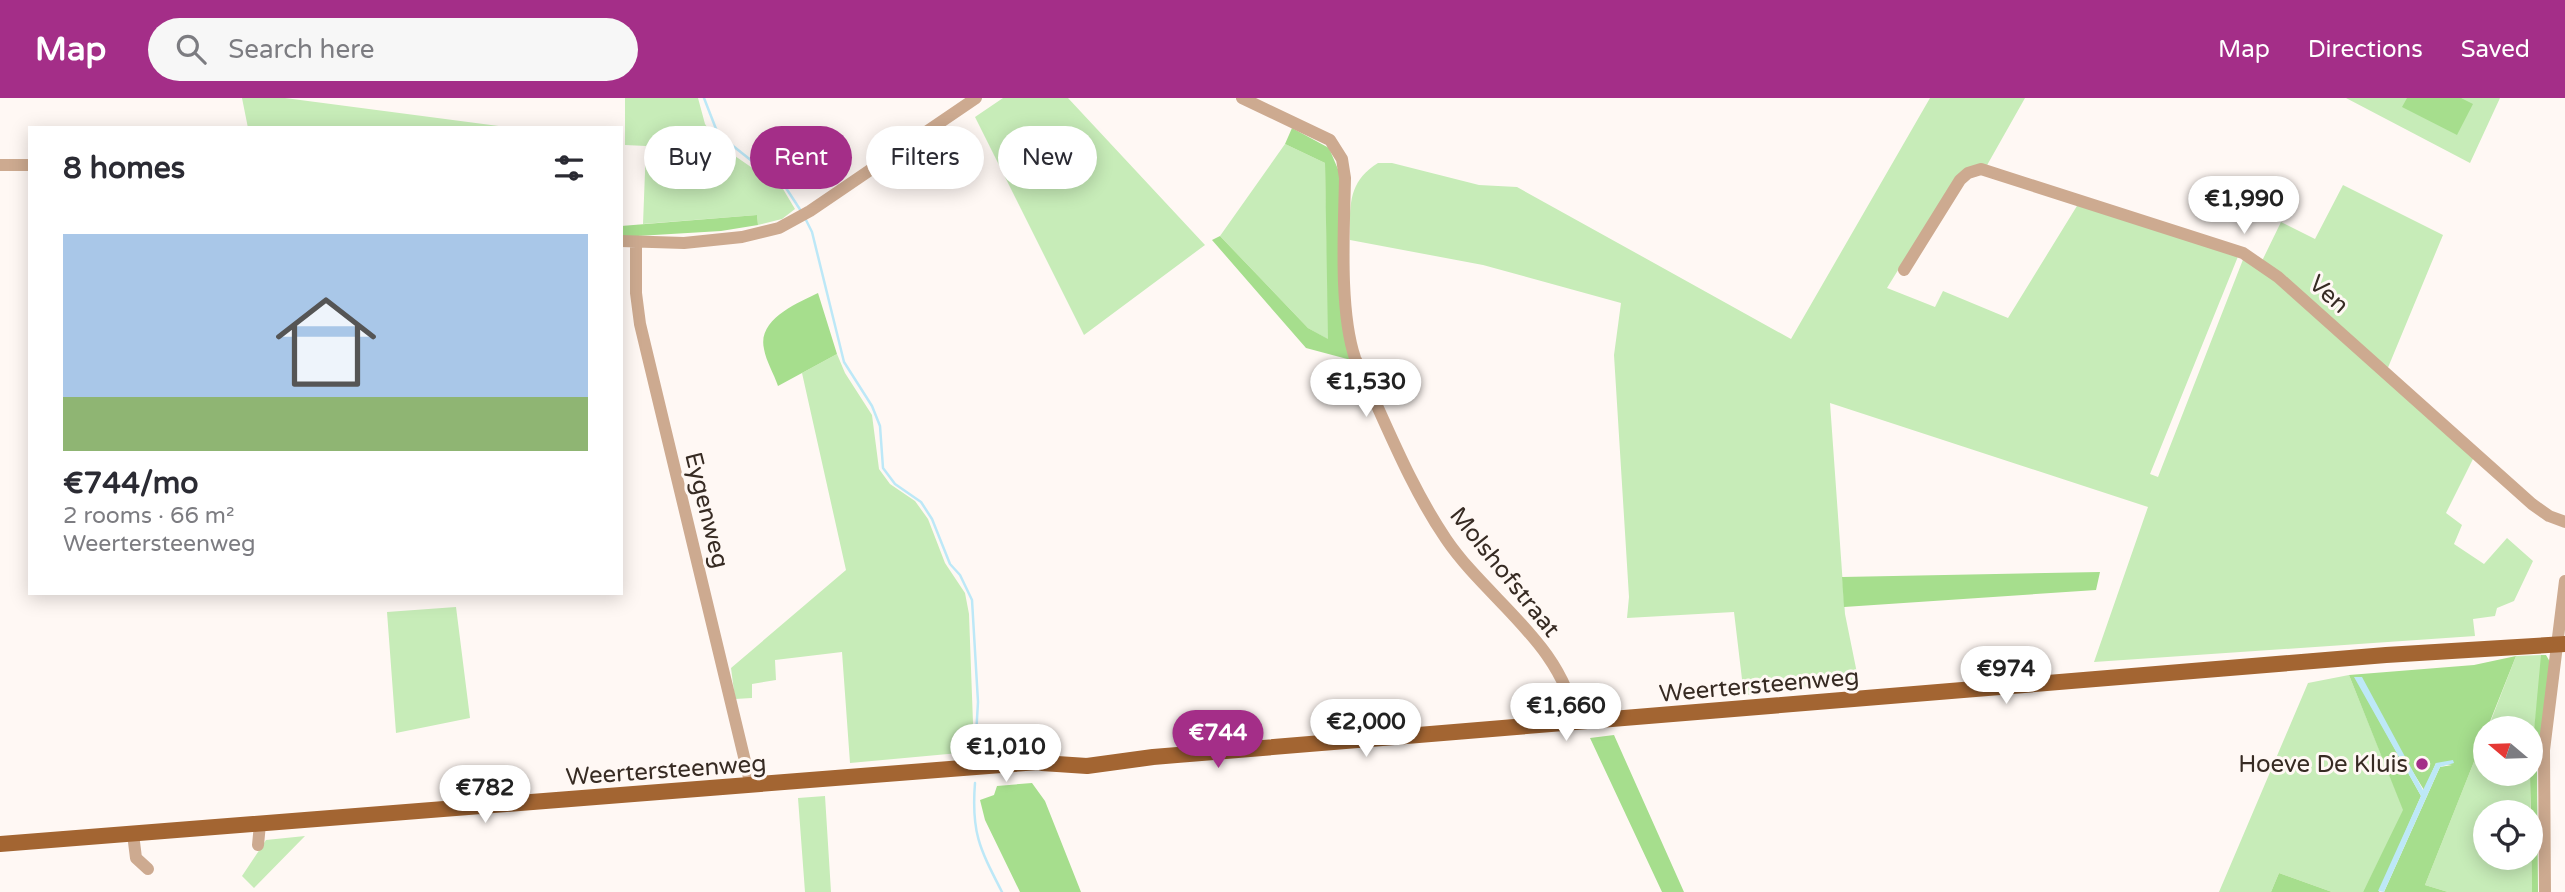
<!DOCTYPE html>
<meta charset="utf-8">
<style>
body{margin:0;font-family:"Varela Round",sans-serif;background:#f7f7f7;color:#2b2b33;height:100vh;display:flex;flex-direction:column;font-size:26px;white-space:nowrap}
*{box-sizing:border-box;margin:0}
p{font-size:23px;color:#7c7c81}
.icon{flex:none;width:38px;height:38px;fill:none;stroke:currentColor;stroke-width:2;stroke-linecap:round;stroke-linejoin:round}
.map{position:relative;flex:1;overflow:hidden}
.side{position:absolute;left:28px;top:28px;width:595px;height:469px;display:flex;flex-direction:column;background:#fff;border-radius:0px;box-shadow:0 4px 18px #0003}
.side>*{flex:none}
.banner{position:absolute;left:644px;top:28px;width:665px;height:63px;display:flex;gap:14px}
.needle{width:46px;rotate:289deg}
.buttons{position:absolute;left:2473px;top:618px;display:grid;gap:14px}
.buttons a{display:grid;place-items:center;width:70px;height:70px;border-radius:50%;background:#fff;box-shadow:0 4px 18px #0003;font-size:35px}
.price{position:absolute;translate:-50% -60px;padding:0 16px;border-radius:24px;background:#fff;color:#222;font-size:23px;line-height:46px;filter:drop-shadow(0 2px 4px #0008)}
.price::after{content:'';position:absolute;left:50%;top:42px;width:21px;height:16px;margin-left:-10px;background:inherit;clip-path:polygon(0 0,100% 0,50% 100%)}
.price.on{background:#a42e88;color:#fff}
ul{padding:0;list-style:none}
li{display:grid;align-content:center;gap:14px;height:371px;padding:0 35px}
li span{display:grid;place-items:center;height:217px;border-radius:0px;color:#555}
li>.icon{margin-inline-start:auto}
span .icon{width:126px;height:126px;fill:#fffc;stroke-width:1}
li b{font-size:30px}
h2{display:flex;justify-content:space-between;align-items:center;height:84px;padding:0 35px;font-size:30px}
.pill{padding:0 24px;border-radius:32px;background:#fff;box-shadow:0 4px 18px #0003;font-size:24px;line-height:63px}
.pill.on{background:#a42e88;color:#fff}
header{display:flex;align-items:center;gap:42px;box-sizing:border-box;height:98px;padding:0 35px;background:#a42e88;color:#fff}
header strong{font-size:33px}
nav{display:flex;gap:38px;margin-inline-start:auto;font-size:24px}
.search{width:490px;height:63px;background:#f7f7f7;display:flex;align-items:center;gap:18px;box-sizing:border-box;padding:0 24px;border-radius:38px;color:#7c7c81;font-size:26px}
.map>svg:first-child{display:block}
.green{fill:#c7ecb8}
.forest{fill:#a6de8d}
.water{fill:#bde8f7}
.lines{fill:none;stroke-linecap:round;stroke-linejoin:round}
.stream{stroke:#bde8f7;stroke-width:2.5}
.minor{stroke:#cdaa90;stroke-width:12}
.major{stroke:#a36532;stroke-width:16}
.poi-dot{fill:#a42e88;stroke:#fff8f4;stroke-width:2.5}
.labels{text-anchor:middle;stroke-width:6;stroke-linejoin:round;paint-order:stroke}
.street-label{font-size:24px;fill:#372b23;stroke:#fff8f4}
.poi-label{font-size:24px;fill:#372b23;stroke:#fff8f4;text-anchor:end}
</style>
<header>
<strong>Map</strong>
<div class="search"><svg class="icon" aria-label="search" viewBox="0 0 24 24"><circle cx="10" cy="10" r="6"/><path d="M15 15l6 6"/></svg>Search here</div>
<nav><a>Map</a><a>Directions</a><a>Saved</a></nav>
</header>
<div class="map">
<svg width="2565" height="794" viewBox="0 0 2565 794">
<rect width="100%" height="100%" fill="#fff8f4"/>
<!-- green -->
<path class="green" d="M 242,0 L 285,0 L 513,30 L 248,30 Z
M 625,0 L 698,0 L 705,26 L 719,47 L 783,91 L 795,111 L 782,121 L 758,127 L 757,117 L 643,126 L 646,48 L 625,47 Z
M 1003,0 L 1068,0 L 1205,147 L 1084,237 L 975,19 Z
M 1930,0 L 2025,0 L 1986,69 L 1978,68 L 1903,164 L 1887,190 L 1935,209 L 1943,193 L 2008,220 L 2080,103 L 2239,156 L 2150,376 L 2158,379 L 2244,159 L 2258,167 L 2475,357 L 2446,415 L 2462,427 L 2454,446 L 2484,466 L 2507,440 L 2533,463 L 2514,503 L 2497,510 L 2495,518 L 2473,521 L 2475,538 L 2094,564 L 2148,409 L 1830,305 L 1845,516 L 1859,585 L 1769,591 L 1744,598 L 1734,514 L 1627,520 L 1629,499 L 1614,257 L 1621,205 L 1483,167 L 1350,142 C 1350,109 1347,84 1378,65 L 1392,65 L 1479,87 L 1517,89 L 1791,241 Z
M 2346,0 L 2500,0 L 2470,65 Z
M 1285,46 L 1325,65 L 1329,242 L 1308,230 L 1220,138 Z
M 2343,87 L 2443,137 L 2387,272 L 2262,163 L 2281,124 L 2315,141 Z
M 837,256 L 845,275 L 872,317 L 879,371 L 890,386 L 915,403 L 928,421 L 945,465 L 965,495 L 969,516 L 973,625 L 970,654 L 850,665 L 842,554 L 775,562 L 776,582 L 752,586 L 752,600 L 735,601 L 731,570 L 846,472 L 802,275 Z
M 456,509 L 470,620 L 396,635 L 387,514 Z
M 2541,557 L 2542,564 L 2531,661 L 2530,630 L 2488,630 L 2516,558 Z
M 2349,577 L 2404,713 L 2363,794 L 2332,794 L 2279,775 L 2271,794 L 2219,794 L 2308,585 Z
M 2485,636 L 2485,676 L 2530,676 L 2530,714 L 2485,714 L 2485,760 L 2530,760 L 2531,725 L 2532,794 L 2448,794 L 2425,787 Z
M 825,698 L 831,794 L 805,794 L 798,700 Z
M 305,738 L 254,790 L 242,778 L 266,742 Z"/>
<!-- forest -->
<path class="forest" d="M 2407,0 L 2461,0 L 2473,6 L 2457,37 L 2402,9 Z
M 1292,30 L 1329,50 L 1340,76 L 1351,262 L 1306,250 L 1212,142 L 1220,138 L 1308,230 L 1328,241 L 1325,65 L 1285,46 Z
M 757,117 L 758,127 L 721,133 L 621,139 L 621,128 Z
M 818,195 L 837,256 L 778,288 C 774,276 766,263 764,251 C 757,221 798,205 818,195 Z
M 2100,474 L 2096,492 L 1844,509 L 1842,479 Z
M 2541,557 L 2546,557 L 2550,564 L 2537,672 L 2538,794 L 2532,794 L 2530,676 Z
M 2516,558 L 2425,787 L 2448,794 L 2384,794 L 2440,669 L 2452,667 L 2436,665 L 2424,692 L 2355,579 L 2421,698 L 2379,794 L 2363,794 L 2403,712 L 2349,577 L 2474,567 Z
M 1614,637 L 1684,794 L 1662,794 L 1590,640 Z
M 1032,685 L 1045,703 L 1081,794 L 1020,794 L 985,722 L 980,702 L 994,697 L 997,688 Z
M 2279,775 L 2332,794 L 2271,794 Z"/>
<!-- water -->
<path class="water" d="M 2354,579 L 2362,579 L 2423,692 L 2436,665 L 2453,662 L 2454,665 L 2440,669 L 2384,794 L 2378,793 L 2421,698 Z"/>
<g class="lines">
<!-- stream -->
<path class="stream" d="M 704,0 L 718,36 L 786,90 L 801,113
M 806,122 L 812,134 L 844,264 L 872,308 L 880,328 L 883,370 L 895,386 L 921,404 L 932,421 L 950,466 L 960,477 L 972,502 L 978,604 L 975,654
M 975,685 C 971,735 980,751 1002,794"/>
<!-- minor -->
<path class="minor" d="M 1242,0 L 1330,42 L 1342,61 L 1345,80 C 1344,132 1339,212 1355,260 C 1384,320 1408,385 1446,441 C 1488,503 1564,546 1576,626
M 0,67 L 30,67
M 621,143 L 684,145 L 742,139 L 779,130 L 810,113 L 976,0
M 636,144 L 636,195 L 640,226 L 751,688
M 1904,172 L 1960,82 L 1968,75 L 1981,71 L 2243,155 L 2278,179 L 2532,406 L 2549,418 L 2565,424
M 133,736 L 136,760 L 148,771
M 258,747 L 260,726
M 2545,794 L 2544,652 L 2565,483"/>
<!-- major -->
<path class="major" d="M 1042,665 L 1087,668 L 1153,659 L 2386,557 L 2565,546
M 0,746 L 1051,663"/>
</g>
<!-- markers -->
<circle class="poi-dot" cx="2422" cy="666" r="7"/>
<g class="labels">
<!-- street labels -->
<g class="street-label">
<text transform="translate(2329 196) rotate(42)" y="8">Ven</text>
<text transform="translate(707 412) rotate(76)" y="8">Eygenweg</text>
<text transform="translate(1505 474) rotate(51)" y="8">Molshofstraat</text>
<text transform="translate(1759 587) rotate(-5)" y="8">Weertersteenweg</text>
<text transform="translate(666 672) rotate(-4)" y="8">Weertersteenweg</text>
</g>
<!-- poi labels -->
<g class="poi-label">
<text x="2408" y="674">Hoeve De Kluis</text>
</g>
</g>
</svg>
<div class="buttons">
<a><svg class="needle" viewBox="-14 -14 28 28"><path d="M0-13l5 13h-10z" fill="#e53935"/><path d="M0 13l5-13h-10z" fill="#7c7c81"/></svg></a>
<a><svg class="icon" aria-label="locate" viewBox="0 0 24 24"><circle cx="12" cy="12" r="6"/><path d="M12 2v4M12 18v4M2 12h4M18 12h4"/></svg></a>
</div>
<b class="price" style="left:2244px;top:138px">€1,990</b>
<b class="price" style="left:1366px;top:321px">€1,530</b>
<b class="price" style="left:2006px;top:608px">€974</b>
<b class="price" style="left:1566px;top:645px">€1,660</b>
<b class="price" style="left:1366px;top:661px">€2,000</b>
<b class="price on" style="left:1218px;top:672px">€744</b>
<b class="price" style="left:1006px;top:686px">€1,010</b>
<b class="price" style="left:485px;top:727px">€782</b>
<div class="banner">
<a class="pill">Buy</a>
<a class="pill on">Rent</a>
<a class="pill">Filters</a>
<a class="pill">New</a>
</div>
<section class="side">
<h2>8 homes<svg class="icon" aria-label="filters" viewBox="0 0 24 24"><path d="M4 7h16M4 17h16"/><circle cx="9" cy="7" r="2"/><circle cx="15" cy="17" r="2"/></svg></h2>
<ul>
<li><span style="background:linear-gradient(#a9c7e8 75%,#8fb573 0)"><svg class="icon" aria-label="home" viewBox="0 0 24 24"><path d="M3 11l9-7 9 7M6 9v11h12V9"/></svg></span><div><b>€744/mo</b><p>2 rooms · 66 m²</p><p>Weertersteenweg</p></div></li>
</ul>
</section>
</div>
